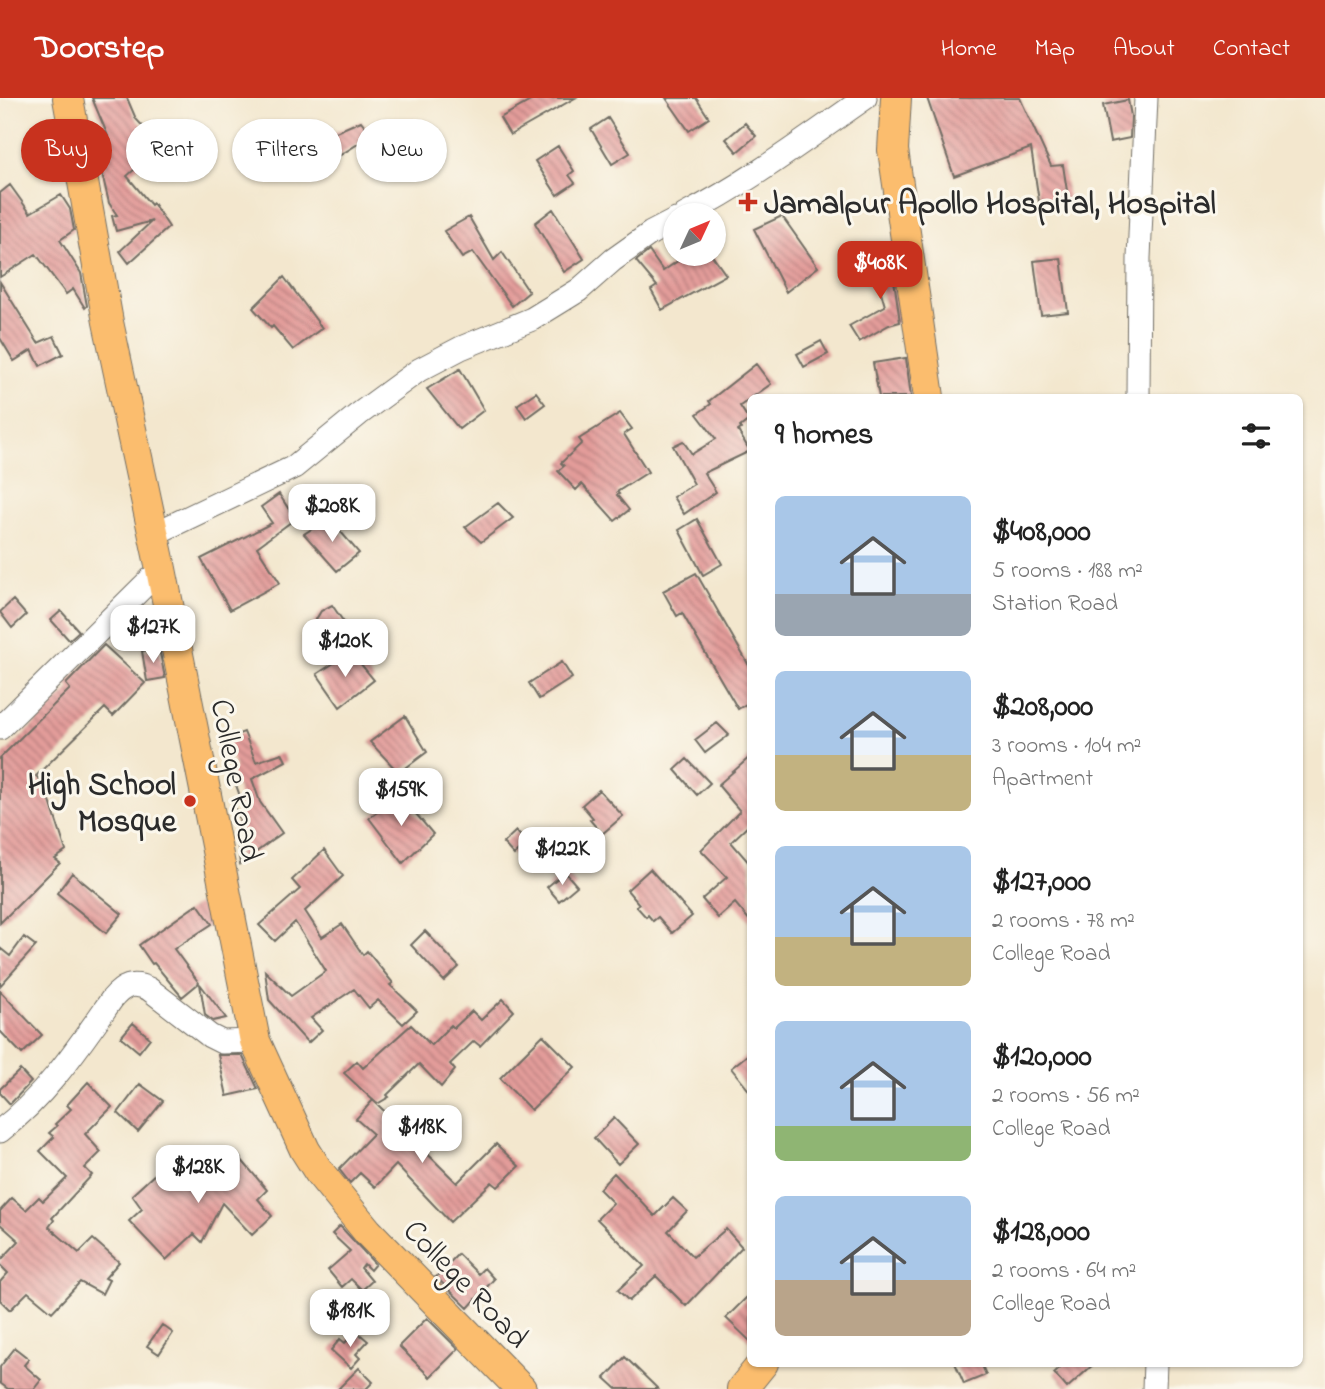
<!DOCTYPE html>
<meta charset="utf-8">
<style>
body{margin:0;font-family:"Indie Flower",sans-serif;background:#f2f2f2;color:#222;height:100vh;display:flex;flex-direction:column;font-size:26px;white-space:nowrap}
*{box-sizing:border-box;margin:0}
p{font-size:23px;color:#767676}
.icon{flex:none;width:38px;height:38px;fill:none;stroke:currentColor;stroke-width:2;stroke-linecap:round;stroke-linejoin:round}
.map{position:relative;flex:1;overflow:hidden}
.side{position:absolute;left:747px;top:296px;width:556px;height:973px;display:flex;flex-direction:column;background:#fff;border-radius:10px;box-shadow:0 2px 5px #0004}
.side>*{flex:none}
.banner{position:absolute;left:21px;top:21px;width:621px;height:63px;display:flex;gap:14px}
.needle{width:46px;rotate:46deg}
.controls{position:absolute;left:663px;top:105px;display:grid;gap:14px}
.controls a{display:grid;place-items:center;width:63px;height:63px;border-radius:50%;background:#fff;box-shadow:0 2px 5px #0004;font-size:35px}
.price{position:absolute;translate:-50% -60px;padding:0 16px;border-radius:14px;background:#fff;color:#222;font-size:23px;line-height:46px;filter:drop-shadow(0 2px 4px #0008)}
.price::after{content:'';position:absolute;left:50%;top:42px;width:21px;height:16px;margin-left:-10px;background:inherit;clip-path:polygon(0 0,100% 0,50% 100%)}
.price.current{background:#c8321e;color:#fff}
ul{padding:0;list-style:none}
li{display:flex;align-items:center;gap:21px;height:175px;padding:0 28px}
li span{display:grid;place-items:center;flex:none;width:196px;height:140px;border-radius:10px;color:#555}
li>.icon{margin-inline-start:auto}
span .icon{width:84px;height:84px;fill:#fffc;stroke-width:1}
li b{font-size:30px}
h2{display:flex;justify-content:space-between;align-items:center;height:84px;padding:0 28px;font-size:30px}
.pill{padding:0 24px;border-radius:32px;background:#fff;box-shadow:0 2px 5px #0004;font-size:24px;line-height:63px}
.pill.current{background:#c8321e;color:#fff}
header{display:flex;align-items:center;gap:42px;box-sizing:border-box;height:98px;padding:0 35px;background:#c8321e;color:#fff}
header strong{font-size:33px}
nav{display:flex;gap:38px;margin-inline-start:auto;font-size:24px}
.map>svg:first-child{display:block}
.building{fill:url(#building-back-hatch)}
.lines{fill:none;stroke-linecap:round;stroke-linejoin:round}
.minor-casing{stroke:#716d64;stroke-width:25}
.major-casing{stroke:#716d64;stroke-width:32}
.minor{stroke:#fff;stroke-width:23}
.major{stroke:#fbbd6e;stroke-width:30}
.poi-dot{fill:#c8321e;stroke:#fbf7ec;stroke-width:2.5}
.labels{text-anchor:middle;stroke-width:6;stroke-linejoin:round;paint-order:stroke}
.poi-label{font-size:32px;font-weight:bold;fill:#2b2b2b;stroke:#fbf7ec;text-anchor:start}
.street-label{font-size:32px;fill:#2b2b2b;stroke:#fbf7ec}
</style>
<header>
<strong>Doorstep</strong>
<nav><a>Home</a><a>Map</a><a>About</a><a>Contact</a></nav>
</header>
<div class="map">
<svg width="1325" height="1291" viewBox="0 0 1325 1291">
<defs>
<pattern id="building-back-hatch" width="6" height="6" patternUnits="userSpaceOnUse" patternTransform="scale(1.75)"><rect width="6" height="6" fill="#e39c9a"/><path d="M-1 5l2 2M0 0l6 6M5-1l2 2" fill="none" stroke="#b87f7e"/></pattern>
</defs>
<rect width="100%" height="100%" fill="#fbf7ec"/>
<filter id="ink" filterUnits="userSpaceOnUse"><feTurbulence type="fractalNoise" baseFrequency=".0143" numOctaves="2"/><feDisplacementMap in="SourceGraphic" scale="14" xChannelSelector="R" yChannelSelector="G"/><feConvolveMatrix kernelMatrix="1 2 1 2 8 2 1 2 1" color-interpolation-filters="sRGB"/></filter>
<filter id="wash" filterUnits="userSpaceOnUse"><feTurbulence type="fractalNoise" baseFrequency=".00686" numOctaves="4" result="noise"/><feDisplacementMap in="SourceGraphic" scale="28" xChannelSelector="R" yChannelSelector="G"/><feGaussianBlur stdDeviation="1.57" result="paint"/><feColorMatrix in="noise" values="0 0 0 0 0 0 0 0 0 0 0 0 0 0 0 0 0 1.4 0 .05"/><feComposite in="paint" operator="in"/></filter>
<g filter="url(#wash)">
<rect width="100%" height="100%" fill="#f3e7ce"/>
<g id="blocks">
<!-- building -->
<path class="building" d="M 92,0 L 127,0 L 136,21 L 161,48 L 127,78 L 151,107 L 153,105 L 169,129 L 129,165 L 120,153 L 152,123 L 116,133 L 112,118 L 117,117 L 109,105 L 94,41 L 108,38 Z
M 536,0 L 575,0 L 510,37 L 500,20 Z
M 666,0 L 696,0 L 709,20 L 689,33 Z
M 927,0 L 1020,0 L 1051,68 L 1063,67 L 1069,106 L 1040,110 L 1031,50 L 954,78 Z
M 1128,2 L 1131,18 L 1130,40 L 1110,44 L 1103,7 Z
M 608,20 L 630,55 L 612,66 L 591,31 Z
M 361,23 L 372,37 L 334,61 L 322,40 Z
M 745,25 L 756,38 L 737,54 L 726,41 Z
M 558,48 L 574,73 L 569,77 L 575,85 L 557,97 L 535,63 Z
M 10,87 L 30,115 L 61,97 L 70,111 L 74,132 L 60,142 L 81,175 L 87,208 L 85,210 L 73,191 L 66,196 L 36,156 L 0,179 L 0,95 Z
M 553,111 L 584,161 L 564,174 L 535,125 Z
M 782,118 L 818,169 L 786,194 L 754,131 Z
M 469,119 L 494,162 L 502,154 L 529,194 L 512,208 L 473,154 L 462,160 L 444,133 Z
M 649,153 L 663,173 L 688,156 L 711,156 L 726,177 L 662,212 L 651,192 L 657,188 L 636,163 Z
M 890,154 L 900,224 L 889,227 L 859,244 L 849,228 L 885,208 L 871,159 Z
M 1061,160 L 1068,214 L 1041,217 L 1034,163 Z
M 284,179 L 322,230 L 293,252 L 273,228 L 271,230 L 253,210 Z
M 0,184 L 38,245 L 54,238 L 63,256 L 40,268 L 32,252 L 14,263 L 0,240 Z
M 821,243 L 828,256 L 804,269 L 797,256 Z
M 906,260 L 911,299 L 879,299 L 873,265 Z
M 756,266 L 771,286 L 740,308 L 749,322 L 740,329 L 741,331 L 738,333 L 750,353 L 704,375 L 716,394 L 684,416 L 673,399 L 694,386 L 673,348 L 683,343 L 692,356 L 716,341 L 697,316 L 711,306 L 709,303 Z
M 460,271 L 484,312 L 459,331 L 427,291 Z
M 536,294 L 545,306 L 526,320 L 517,307 Z
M 620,315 L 632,331 L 624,336 L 648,374 L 617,394 L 619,396 L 617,397 L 629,412 L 615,423 L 582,386 L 576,392 L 558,373 L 564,368 L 561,365 L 582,345 L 579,341 Z
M 279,396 L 295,421 L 257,449 L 280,485 L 230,512 L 201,461 L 272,425 L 261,409 Z
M 498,405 L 513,420 L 481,444 L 465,429 Z
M 329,420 L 359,455 L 337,473 L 304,436 Z
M 697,421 L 722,466 L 703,477 L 679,432 Z
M 696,475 L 751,571 L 751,603 L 738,611 L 682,515 L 677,518 L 663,493 Z
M 13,502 L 26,517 L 12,530 L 0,514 Z
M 332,507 L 354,539 L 337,553 L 312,528 L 321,513 Z
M 61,513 L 79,533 L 69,542 L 51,522 Z
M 104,547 L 145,585 L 113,618 L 105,610 L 36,678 L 51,694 L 48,697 L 66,753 L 55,761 L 60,765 L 0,825 L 0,660 L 70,591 L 66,586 Z
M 159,550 L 165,580 L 147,583 L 142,553 Z
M 351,554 L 374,582 L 340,609 L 317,576 Z
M 562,564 L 572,580 L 539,601 L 529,585 Z
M 405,618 L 427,654 L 399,675 L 370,644 Z
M 717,625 L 729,637 L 705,655 L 695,642 Z
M 244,634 L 256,664 L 282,655 L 286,663 L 252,681 L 260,704 L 282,735 L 240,766 L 237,741 L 242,737 L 235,728 L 240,724 L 233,704 L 241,701 L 231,673 L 235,669 L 225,641 Z
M 751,658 L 751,725 L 731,744 L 751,767 L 751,824 L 735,805 L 718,820 L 702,801 L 727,779 L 701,752 L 740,713 L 718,687 Z
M 687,661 L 710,685 L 697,697 L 675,672 Z
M 599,692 L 623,718 L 602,736 L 590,722 L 593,720 L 582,707 Z
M 400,697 L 433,736 L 403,765 L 369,720 Z
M 516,733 L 527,745 L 514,757 L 503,745 Z
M 324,752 L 343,778 L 305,813 L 322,839 L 342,826 L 363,857 L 367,853 L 393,885 L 390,887 L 417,913 L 403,926 L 378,902 L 369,910 L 354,891 L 311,920 L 322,932 L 308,945 L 269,902 L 265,873 L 291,898 L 326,873 L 295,824 L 275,843 L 259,827 L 300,791 L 292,782 Z
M 650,771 L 692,818 L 672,835 L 658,819 L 653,823 L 648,817 L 646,819 L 636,808 L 639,806 L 627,792 Z
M 565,774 L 577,788 L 559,803 L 547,789 Z
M 72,775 L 122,816 L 106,835 L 57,795 Z
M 198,806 L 212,826 L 174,851 L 199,885 L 182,899 L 154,865 L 152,866 L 139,847 Z
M 425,833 L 459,869 L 444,883 L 411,847 Z
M 24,839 L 36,848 L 0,888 L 0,850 L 10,858 Z
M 200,886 L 226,920 L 213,923 L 205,917 Z
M 0,893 L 42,937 L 22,956 L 0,933 Z
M 503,901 L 514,913 L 480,948 L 474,943 L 450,966 L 455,972 L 441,989 L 419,966 L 387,997 L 389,999 L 377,1006 L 344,975 L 357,963 L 363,970 L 411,927 L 431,947 L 451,927 L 454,930 L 472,913 L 481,922 Z
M 133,925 L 150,940 L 139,954 L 121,939 Z
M 543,937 L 575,969 L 531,1012 L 500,980 Z
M 751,954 L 751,995 L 731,970 Z
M 218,957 L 242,957 L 258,991 L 227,998 Z
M 20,972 L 31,984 L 10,1006 L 0,995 L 0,991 Z
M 88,984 L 112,1009 L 85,1036 L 101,1054 L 85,1070 L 92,1077 L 52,1120 L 54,1122 L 49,1129 L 79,1155 L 93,1141 L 119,1164 L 105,1180 L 109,1182 L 102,1196 L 80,1184 L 52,1214 L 28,1194 L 10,1212 L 0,1202 L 0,1184 L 8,1175 L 0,1167 L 0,1163 L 19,1143 L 0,1126 L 0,1113 L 12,1100 L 26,1112 L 39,1099 L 43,1103 L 67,1080 L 40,1053 L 54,1039 L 49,1035 L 57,1028 L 55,1026 L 71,1011 L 67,1007 Z
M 140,986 L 163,1003 L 138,1034 L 118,1015 Z
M 373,1002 L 457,1085 L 496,1046 L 519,1068 L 498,1089 L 492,1084 L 450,1124 L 396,1067 L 375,1089 L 360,1075 L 350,1085 L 339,1071 L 373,1036 L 356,1021 Z
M 614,1020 L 639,1046 L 618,1066 L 594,1040 Z
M 235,1054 L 267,1092 L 258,1101 L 272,1118 L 252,1137 L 222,1105 L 202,1144 L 194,1136 L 166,1162 L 129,1123 L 142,1111 L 132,1097 L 156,1075 L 165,1084 L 171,1079 L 173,1081 L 180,1073 L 196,1087 Z
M 614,1075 L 655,1118 L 673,1100 L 687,1113 L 668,1133 L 693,1159 L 726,1131 L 742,1149 L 686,1208 L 656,1178 L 629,1203 L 618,1192 L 644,1168 L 597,1121 L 613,1105 L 599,1091 Z
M 340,1128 L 375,1166 L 370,1172 L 364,1166 L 361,1170 L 372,1183 L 362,1192 L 351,1181 L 342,1189 L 328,1172 L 350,1153 L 332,1136 Z
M 458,1156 L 478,1176 L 484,1170 L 494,1181 L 468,1210 L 436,1179 Z
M 751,1195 L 751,1244 L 726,1220 Z
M 427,1220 L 458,1251 L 430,1279 L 399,1248 Z
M 162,1227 L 173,1235 L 159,1256 L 147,1248 Z
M 356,1233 L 368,1243 L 356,1256 L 360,1260 L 351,1270 L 331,1252 L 340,1241 L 345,1245 Z
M 15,1250 L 29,1261 L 24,1267 L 41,1282 L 34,1291 L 8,1291 L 0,1285 L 0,1269 Z
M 625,1259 L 658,1291 L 617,1291 L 605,1280 Z
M 955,1265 L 981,1265 L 986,1277 L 964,1286 Z
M 1065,1265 L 1095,1265 L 1067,1290 L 1054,1275 Z
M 359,1270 L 373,1284 L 366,1291 L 338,1291 Z"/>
</g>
</g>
<g filter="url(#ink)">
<use href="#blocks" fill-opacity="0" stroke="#716d64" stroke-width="2"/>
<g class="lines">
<defs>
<path id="minor" d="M 685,117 C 749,84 806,41 865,0
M 1138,299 L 1139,160 L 1146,0
M 154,436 L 294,369 L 359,316 L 419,272 L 461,250 L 532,221 L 579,192 L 613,162 L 651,135 L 676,122
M 0,630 L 161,471
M 0,1033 C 46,998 79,948 112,901 C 123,888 133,883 149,891 L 210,938 L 222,944 L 255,943
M 1154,1291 L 1155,1265"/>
<path id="major" d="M 68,0 L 108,224 L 161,471 L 255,943 L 305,1052 L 319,1074 L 368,1134 L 521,1291
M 896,0 L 893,52 L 929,299
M 742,1291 L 763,1265"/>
</defs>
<!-- minor casing -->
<use href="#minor" class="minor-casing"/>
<!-- major casing -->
<use href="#major" class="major-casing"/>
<!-- minor -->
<use href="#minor" class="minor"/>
<!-- major -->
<use href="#major" class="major"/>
</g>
</g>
<!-- markers -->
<g class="poi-dot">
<path d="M744.5 93.5h7v7h7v7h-7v7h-7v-7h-7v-7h7z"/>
<circle cx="190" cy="703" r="7"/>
</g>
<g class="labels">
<!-- poi labels -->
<g class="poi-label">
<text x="764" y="115">Jamalpur Apollo Hospital, Hospital</text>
<text x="176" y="696" text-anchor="end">High School<tspan x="176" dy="37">Mosque</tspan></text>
</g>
<!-- street labels -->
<g class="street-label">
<text transform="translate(238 682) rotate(79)" y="11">College Road</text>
<text transform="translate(467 1185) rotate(46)" y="11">College Road</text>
</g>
</g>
</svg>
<div class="controls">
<a><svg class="needle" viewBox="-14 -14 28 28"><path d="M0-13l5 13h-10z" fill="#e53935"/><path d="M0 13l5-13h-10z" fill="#767676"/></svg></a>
</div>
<b class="price current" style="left:880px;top:203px">$408K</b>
<b class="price" style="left:332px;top:446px">$208K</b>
<b class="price" style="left:153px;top:567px">$127K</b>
<b class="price" style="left:345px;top:581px">$120K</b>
<b class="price" style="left:401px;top:730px">$159K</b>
<b class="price" style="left:562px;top:789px">$122K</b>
<b class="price" style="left:422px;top:1067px">$118K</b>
<b class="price" style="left:198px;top:1107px">$128K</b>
<b class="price" style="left:350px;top:1251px">$181K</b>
<div class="banner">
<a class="pill current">Buy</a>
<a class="pill">Rent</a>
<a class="pill">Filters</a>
<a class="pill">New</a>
</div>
<section class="side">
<h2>9 homes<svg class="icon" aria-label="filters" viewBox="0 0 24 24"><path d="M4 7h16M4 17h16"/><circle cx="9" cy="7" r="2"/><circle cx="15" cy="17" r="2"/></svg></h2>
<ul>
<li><span style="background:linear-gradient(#a9c7e8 70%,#9aa5b1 0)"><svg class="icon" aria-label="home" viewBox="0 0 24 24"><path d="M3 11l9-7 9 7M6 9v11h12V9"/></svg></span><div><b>$408,000</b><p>5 rooms · 188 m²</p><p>Station Road</p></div></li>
<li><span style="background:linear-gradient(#a9c7e8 60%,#c2b280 0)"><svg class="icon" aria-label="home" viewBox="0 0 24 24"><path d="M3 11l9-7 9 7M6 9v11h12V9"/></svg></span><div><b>$208,000</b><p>3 rooms · 104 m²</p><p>Apartment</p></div></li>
<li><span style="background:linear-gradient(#a9c7e8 65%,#c2b280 0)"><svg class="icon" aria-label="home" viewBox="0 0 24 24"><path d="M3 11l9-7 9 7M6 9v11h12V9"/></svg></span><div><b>$127,000</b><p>2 rooms · 78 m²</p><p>College Road</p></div></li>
<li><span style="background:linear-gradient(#a9c7e8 75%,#8fb573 0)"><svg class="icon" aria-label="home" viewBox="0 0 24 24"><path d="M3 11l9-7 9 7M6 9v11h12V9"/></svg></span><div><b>$120,000</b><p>2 rooms · 56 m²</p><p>College Road</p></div></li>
<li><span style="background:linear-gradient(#a9c7e8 60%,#b9a48a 0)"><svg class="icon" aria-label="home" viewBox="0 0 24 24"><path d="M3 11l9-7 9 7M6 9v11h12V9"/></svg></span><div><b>$128,000</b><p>2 rooms · 64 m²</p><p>College Road</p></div></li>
</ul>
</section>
</div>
